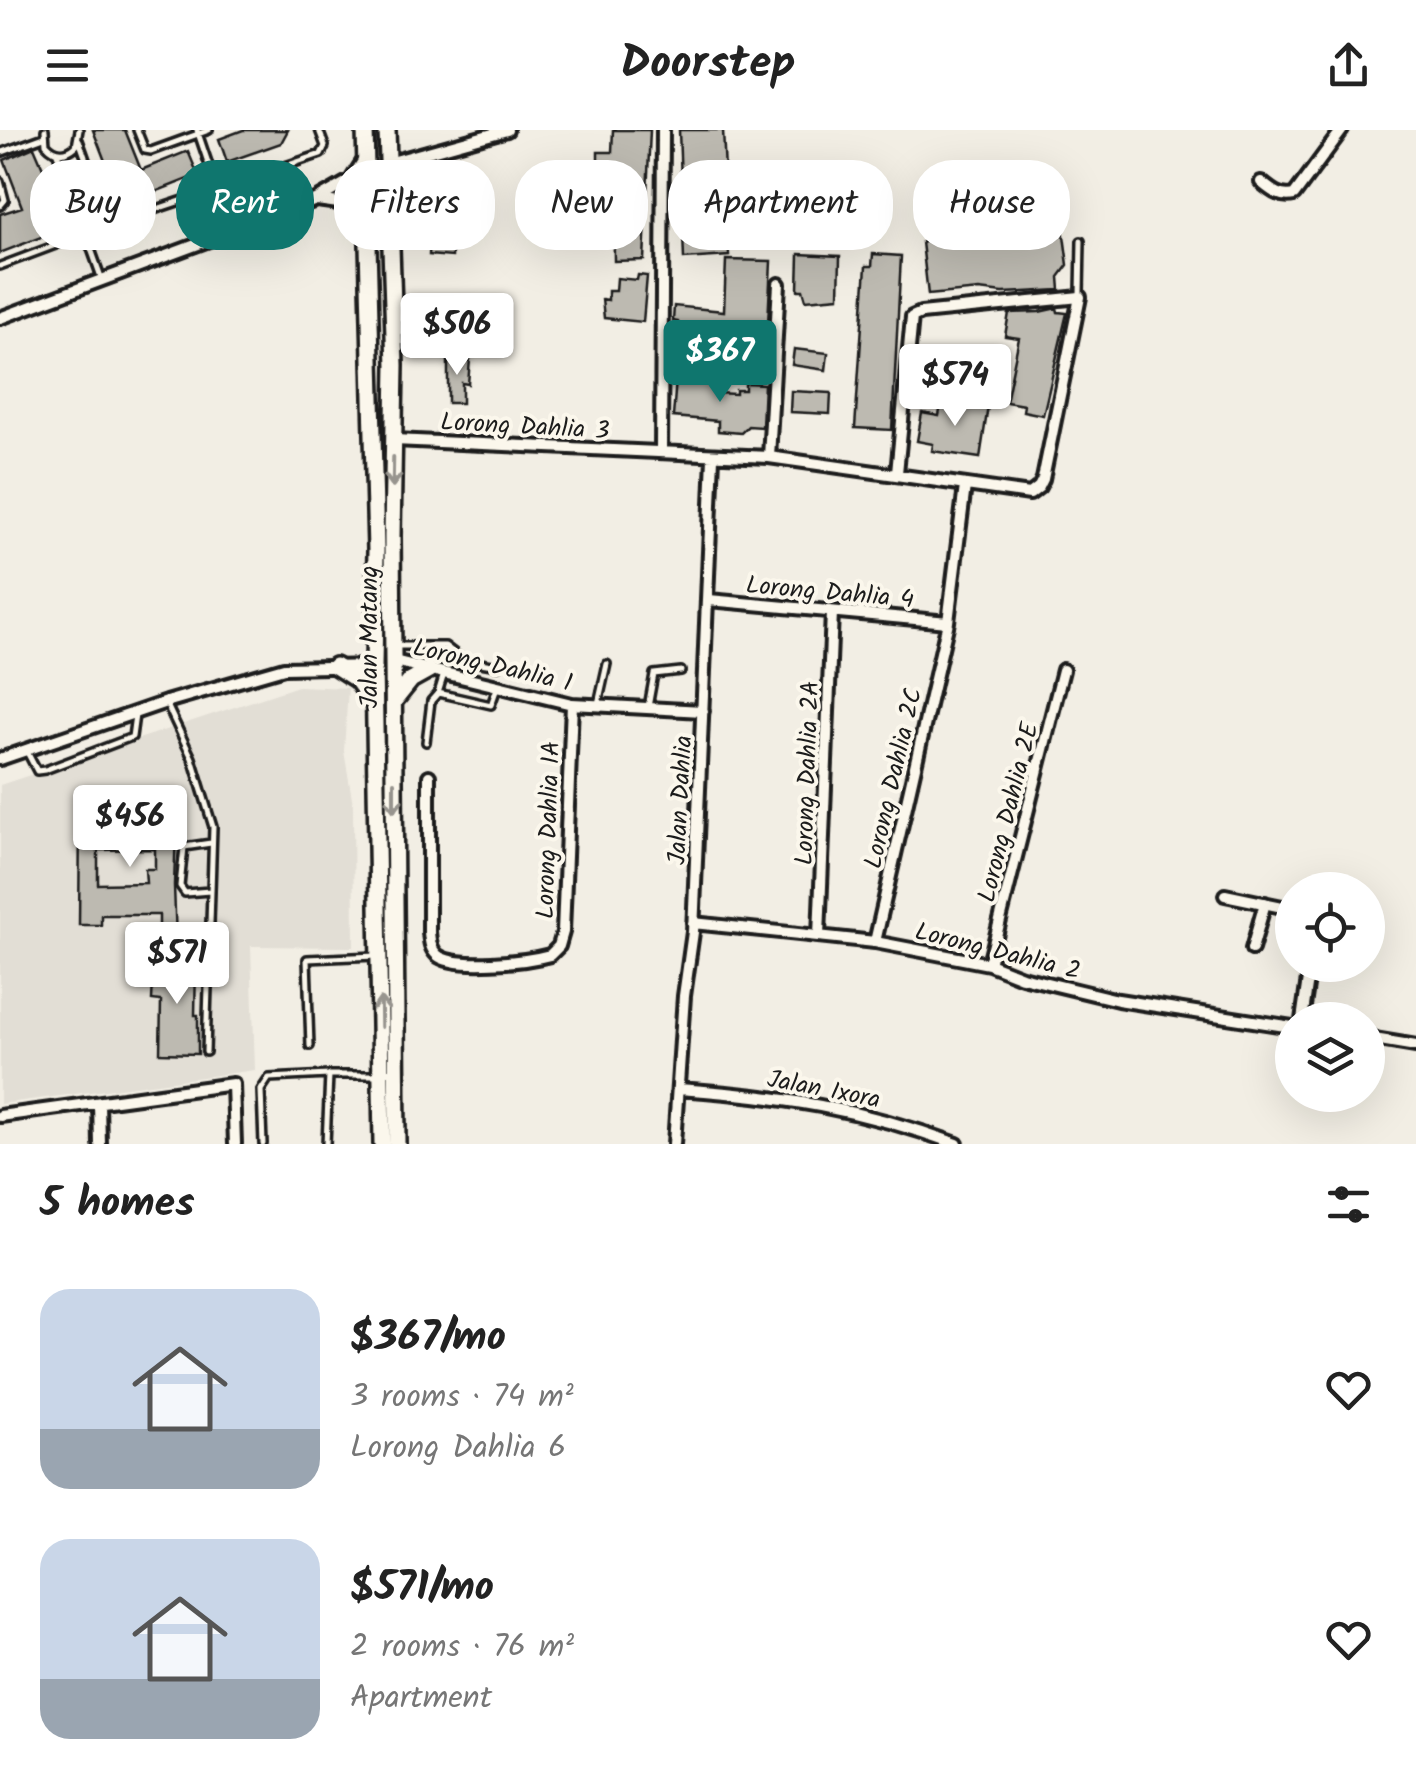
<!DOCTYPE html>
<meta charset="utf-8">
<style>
body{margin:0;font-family:Kalam,sans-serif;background:#f6f6f6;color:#222;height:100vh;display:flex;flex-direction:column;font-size:38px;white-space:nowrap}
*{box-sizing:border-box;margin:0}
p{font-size:32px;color:#767676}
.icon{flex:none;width:55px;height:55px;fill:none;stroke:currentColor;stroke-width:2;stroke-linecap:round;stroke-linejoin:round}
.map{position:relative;height:1014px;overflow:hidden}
.drawer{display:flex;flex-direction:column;background:#fff;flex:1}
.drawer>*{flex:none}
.banner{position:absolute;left:30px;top:30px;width:1358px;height:90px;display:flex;gap:20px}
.fabs{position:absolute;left:1275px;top:742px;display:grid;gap:20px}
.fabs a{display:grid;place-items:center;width:110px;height:110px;border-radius:50%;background:#fff;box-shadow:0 10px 40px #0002;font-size:50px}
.price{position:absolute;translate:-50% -85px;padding:0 22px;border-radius:10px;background:#fff;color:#222;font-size:32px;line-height:65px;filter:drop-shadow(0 2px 5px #0008)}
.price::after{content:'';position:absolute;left:50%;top:60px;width:30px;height:22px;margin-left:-15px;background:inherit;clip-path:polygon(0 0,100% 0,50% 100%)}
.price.active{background:#0f766e;color:#fff}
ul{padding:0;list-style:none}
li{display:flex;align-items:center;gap:30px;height:250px;padding:0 40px}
li span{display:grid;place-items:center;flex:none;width:280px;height:200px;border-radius:30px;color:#555}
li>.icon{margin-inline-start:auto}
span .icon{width:120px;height:120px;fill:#fffc;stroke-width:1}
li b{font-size:42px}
h2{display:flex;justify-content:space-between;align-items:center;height:120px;padding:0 40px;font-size:42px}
.chip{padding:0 35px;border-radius:40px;background:#fff;box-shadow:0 10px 40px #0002;font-size:35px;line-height:90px}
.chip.active{background:#0f766e;color:#fff}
header{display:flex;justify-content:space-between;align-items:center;height:130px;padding:0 40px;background:#fff;font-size:45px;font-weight:700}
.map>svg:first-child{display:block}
.built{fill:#e2ded5}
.building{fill:#bdbab1;stroke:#1c1c1c;stroke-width:2.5;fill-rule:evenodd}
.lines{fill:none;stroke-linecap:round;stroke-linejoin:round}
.lane-casing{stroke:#1c1c1c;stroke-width:12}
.street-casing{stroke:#1c1c1c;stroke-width:18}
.primary-casing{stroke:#1c1c1c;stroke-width:22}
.lane{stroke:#fbf7ec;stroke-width:5}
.street{stroke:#fbf7ec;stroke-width:10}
.primary{stroke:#fbf7ec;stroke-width:15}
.oneway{stroke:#97948e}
.labels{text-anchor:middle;stroke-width:8;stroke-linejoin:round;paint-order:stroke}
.street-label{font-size:25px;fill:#1c1c1c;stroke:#fbf7ec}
</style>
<header><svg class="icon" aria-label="menu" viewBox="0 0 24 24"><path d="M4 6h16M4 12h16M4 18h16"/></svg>Doorstep<svg class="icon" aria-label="share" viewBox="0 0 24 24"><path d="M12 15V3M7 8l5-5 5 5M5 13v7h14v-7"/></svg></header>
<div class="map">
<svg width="1416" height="1014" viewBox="0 0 1416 1014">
<rect width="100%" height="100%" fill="#f2eee4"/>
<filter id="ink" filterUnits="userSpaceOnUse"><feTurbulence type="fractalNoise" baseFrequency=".01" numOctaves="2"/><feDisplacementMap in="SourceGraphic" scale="20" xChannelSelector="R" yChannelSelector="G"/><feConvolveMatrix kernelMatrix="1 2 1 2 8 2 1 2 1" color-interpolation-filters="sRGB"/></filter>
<g filter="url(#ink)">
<!-- built -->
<path class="built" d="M 298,556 L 348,558 L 344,621 L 353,674 L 354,817 L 251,816 L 255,940 L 0,974 L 0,655 Z"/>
<!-- building -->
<path class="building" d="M 93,0 L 125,0 L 141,40 L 188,21 L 198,45 L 140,68 L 115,57 Z
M 243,0 L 288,0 L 281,13 L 227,32 L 219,9 Z
M 613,0 L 650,0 L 644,130 L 614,131 L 613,49 L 604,48 L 604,35 L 598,35 L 598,22 L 612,22 Z
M 679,0 L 723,0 L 729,126 L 684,129 Z
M 34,17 L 61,80 L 49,104 L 0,123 L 0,84 L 22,77 L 4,30 Z
M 1063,98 L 1068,135 L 1059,147 L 1060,160 L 1003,163 L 979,160 L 928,165 L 922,112 L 960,108 L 961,116 L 1020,112 L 1020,104 Z
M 430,109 L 453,110 L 452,127 L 429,125 Z
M 799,124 L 840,126 L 839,167 L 806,170 L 803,160 L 798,160 Z
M 873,124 L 901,126 L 892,300 L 855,298 L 866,136 L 872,136 Z
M 726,130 L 771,131 L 766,236 L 677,233 L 678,192 L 673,191 L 674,176 L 724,181 Z
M 638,145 L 647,146 L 643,192 L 604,188 L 602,169 L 608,170 L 608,161 L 616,161 L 617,148 L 637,150 Z
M 452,168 L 472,170 L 476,196 L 451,197 Z
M 1057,178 L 1058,182 L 1067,183 L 1043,285 L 1023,281 L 1024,275 L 1006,272 L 1019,208 L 1005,206 L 1009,183 L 1039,182 Z
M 794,219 L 828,223 L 826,240 L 792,235 Z
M 448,227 L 470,229 L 468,254 L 462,253 L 462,273 L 448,273 Z
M 676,249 L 715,251 L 715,263 L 736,264 L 736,260 L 745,260 L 745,253 L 764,254 L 762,297 L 748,296 L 741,303 L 718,301 L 718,291 L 673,287 Z
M 791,261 L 831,263 L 830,284 L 790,282 Z
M 942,269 L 988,276 L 980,328 L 932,321 L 933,314 L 917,311 L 922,283 L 939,286 Z
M 141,673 L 177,674 L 174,755 L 176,811 L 159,811 L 159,785 L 101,785 L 101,795 L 79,795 L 80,689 L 100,689 L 100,704 L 140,705 ZM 155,719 L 155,739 L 145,739 L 146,753 L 98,754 L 98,720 Z
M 154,832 L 196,834 L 195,885 L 198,885 L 198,924 L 160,923 L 161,871 L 152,870 Z"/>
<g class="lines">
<defs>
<path id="lane" d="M 45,0 L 46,14 C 56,25 66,25 76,16 L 79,0
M 137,0 L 145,20 L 151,21 L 209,0
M 197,0 L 217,59
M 79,10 L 109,95
M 0,23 L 44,7
M 57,23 L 101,147
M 0,51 L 5,70 L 0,76
M 393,112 L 418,109 L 422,86 L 445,86
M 0,136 L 109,95 L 321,24 L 325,16 L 319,0
M 1080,164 L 1081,111
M 397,516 L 445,516 L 463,530 L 498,536
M 438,563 L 491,575 L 497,558
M 598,574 L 607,534
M 167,575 L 192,628 L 213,697 L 206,922
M 648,577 L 654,544 L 681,541
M 426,612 L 431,571 L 438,563 L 444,544
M 26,620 L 37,641 L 45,640 L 132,607 L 135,585
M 210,761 L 185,763 L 180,756 L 184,717 L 211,713
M 310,916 L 307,829 L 376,826
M 263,1014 L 261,960 L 269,948 L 329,945
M 326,1014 L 329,945 L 377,945"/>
<path id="street" d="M 388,33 L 507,0
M 1261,52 C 1272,61 1280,68 1294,65 L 1342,0
M 317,70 L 353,75 L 368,89
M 0,188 L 316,70 L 351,50 L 365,28
M 394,310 L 769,327 L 1030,364 L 1039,357 L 1043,349 L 1080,167 L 921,183 L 912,187 L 897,343
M 661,321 L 663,0
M 769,327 L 779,154
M 709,470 L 948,492
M 394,531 L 572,574 L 703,581
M 0,629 L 166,572 L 284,538 L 374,536
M 429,646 L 429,802 C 430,811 430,818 437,825 C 454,840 528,831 550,825 L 559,816 L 563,802 L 572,574
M 1225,765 L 1292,779
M 693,793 L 875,812 L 989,834 L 1022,847 L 1118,870 L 1292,897
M 819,806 L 832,482
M 875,812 L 948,492 L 965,356
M 1252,819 L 1265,773
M 989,834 L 1063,540
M 1302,890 L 1310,835
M 1368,908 L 1416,916
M 679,959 C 780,966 862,979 957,1014
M 99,973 L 100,1014
M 0,986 L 233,954 L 235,1014
M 674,1014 L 684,866 L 693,802 L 713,327"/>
<path id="primary" d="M 365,0 L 376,420 L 374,536 L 382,1014
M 387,0 L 395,235 L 392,406 L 397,1014
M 335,536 L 357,550 L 373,573
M 395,570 L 411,550 L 429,540"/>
</defs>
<!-- lane casing -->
<use href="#lane" class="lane-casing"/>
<!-- street casing -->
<use href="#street" class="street-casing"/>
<!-- primary casing -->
<use href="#primary" class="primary-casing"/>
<!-- lane -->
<use href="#lane" class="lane"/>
<!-- street -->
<use href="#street" class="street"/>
<!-- primary -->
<use href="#primary" class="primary"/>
</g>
<!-- one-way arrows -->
<defs><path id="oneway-shaft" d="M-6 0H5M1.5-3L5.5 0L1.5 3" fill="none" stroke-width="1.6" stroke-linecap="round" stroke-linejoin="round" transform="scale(2.5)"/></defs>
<g class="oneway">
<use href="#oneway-shaft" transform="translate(393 342) rotate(91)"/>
<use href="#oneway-shaft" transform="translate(394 667) rotate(90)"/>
<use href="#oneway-shaft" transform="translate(381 882) rotate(-91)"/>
</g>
</g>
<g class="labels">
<!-- street labels -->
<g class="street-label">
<text transform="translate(525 295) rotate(3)" y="9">Lorong Dahlia 3</text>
<text transform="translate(830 461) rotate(5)" y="9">Lorong Dahlia 4</text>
<text transform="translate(368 507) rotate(-90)" y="9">Jalan Matang</text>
<text transform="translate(493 534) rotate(13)" y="9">Lorong Dahlia 1</text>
<text transform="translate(806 643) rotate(-88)" y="9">Lorong Dahlia 2A</text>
<text transform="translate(892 648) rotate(-77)" y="9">Lorong Dahlia 2C</text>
<text transform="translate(679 670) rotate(-87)" y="9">Jalan Dahlia</text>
<text transform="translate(1007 682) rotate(-76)" y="9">Lorong Dahlia 2E</text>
<text transform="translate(547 700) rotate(-88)" y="9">Lorong Dahlia 1A</text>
<text transform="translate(998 820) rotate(14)" y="9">Lorong Dahlia 2</text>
<text transform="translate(824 958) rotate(11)" y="9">Jalan Ixora</text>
</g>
</g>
</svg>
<div class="fabs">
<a><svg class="icon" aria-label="locate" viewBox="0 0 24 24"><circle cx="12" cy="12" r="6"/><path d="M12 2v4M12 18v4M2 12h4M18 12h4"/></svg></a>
<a><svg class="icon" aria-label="layers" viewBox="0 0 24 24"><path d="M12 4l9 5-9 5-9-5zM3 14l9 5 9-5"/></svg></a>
</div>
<b class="price" style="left:457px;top:248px">$506</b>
<b class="price active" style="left:720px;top:275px">$367</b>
<b class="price" style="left:955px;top:299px">$574</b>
<b class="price" style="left:130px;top:740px">$456</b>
<b class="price" style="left:177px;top:877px">$571</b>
<div class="banner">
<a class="chip">Buy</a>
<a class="chip active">Rent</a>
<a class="chip">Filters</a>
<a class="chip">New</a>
<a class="chip">Apartment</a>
<a class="chip">House</a>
</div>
</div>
<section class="drawer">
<h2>5 homes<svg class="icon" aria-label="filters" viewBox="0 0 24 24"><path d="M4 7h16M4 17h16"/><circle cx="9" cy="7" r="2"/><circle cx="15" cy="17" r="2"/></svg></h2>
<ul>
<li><span style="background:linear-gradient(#c9d6e8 70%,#9aa5b1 0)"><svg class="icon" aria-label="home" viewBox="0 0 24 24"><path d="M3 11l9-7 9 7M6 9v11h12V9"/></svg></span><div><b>$367/mo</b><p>3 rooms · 74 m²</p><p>Lorong Dahlia 6</p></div><svg class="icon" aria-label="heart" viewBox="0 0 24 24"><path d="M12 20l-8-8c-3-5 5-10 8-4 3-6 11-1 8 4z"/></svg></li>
<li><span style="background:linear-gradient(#c9d6e8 70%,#9aa5b1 0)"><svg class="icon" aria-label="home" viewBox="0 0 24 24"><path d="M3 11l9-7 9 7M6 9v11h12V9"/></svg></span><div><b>$571/mo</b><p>2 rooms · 76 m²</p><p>Apartment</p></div><svg class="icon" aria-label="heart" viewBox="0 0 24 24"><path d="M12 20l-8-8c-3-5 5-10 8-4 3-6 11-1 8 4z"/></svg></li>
</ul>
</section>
